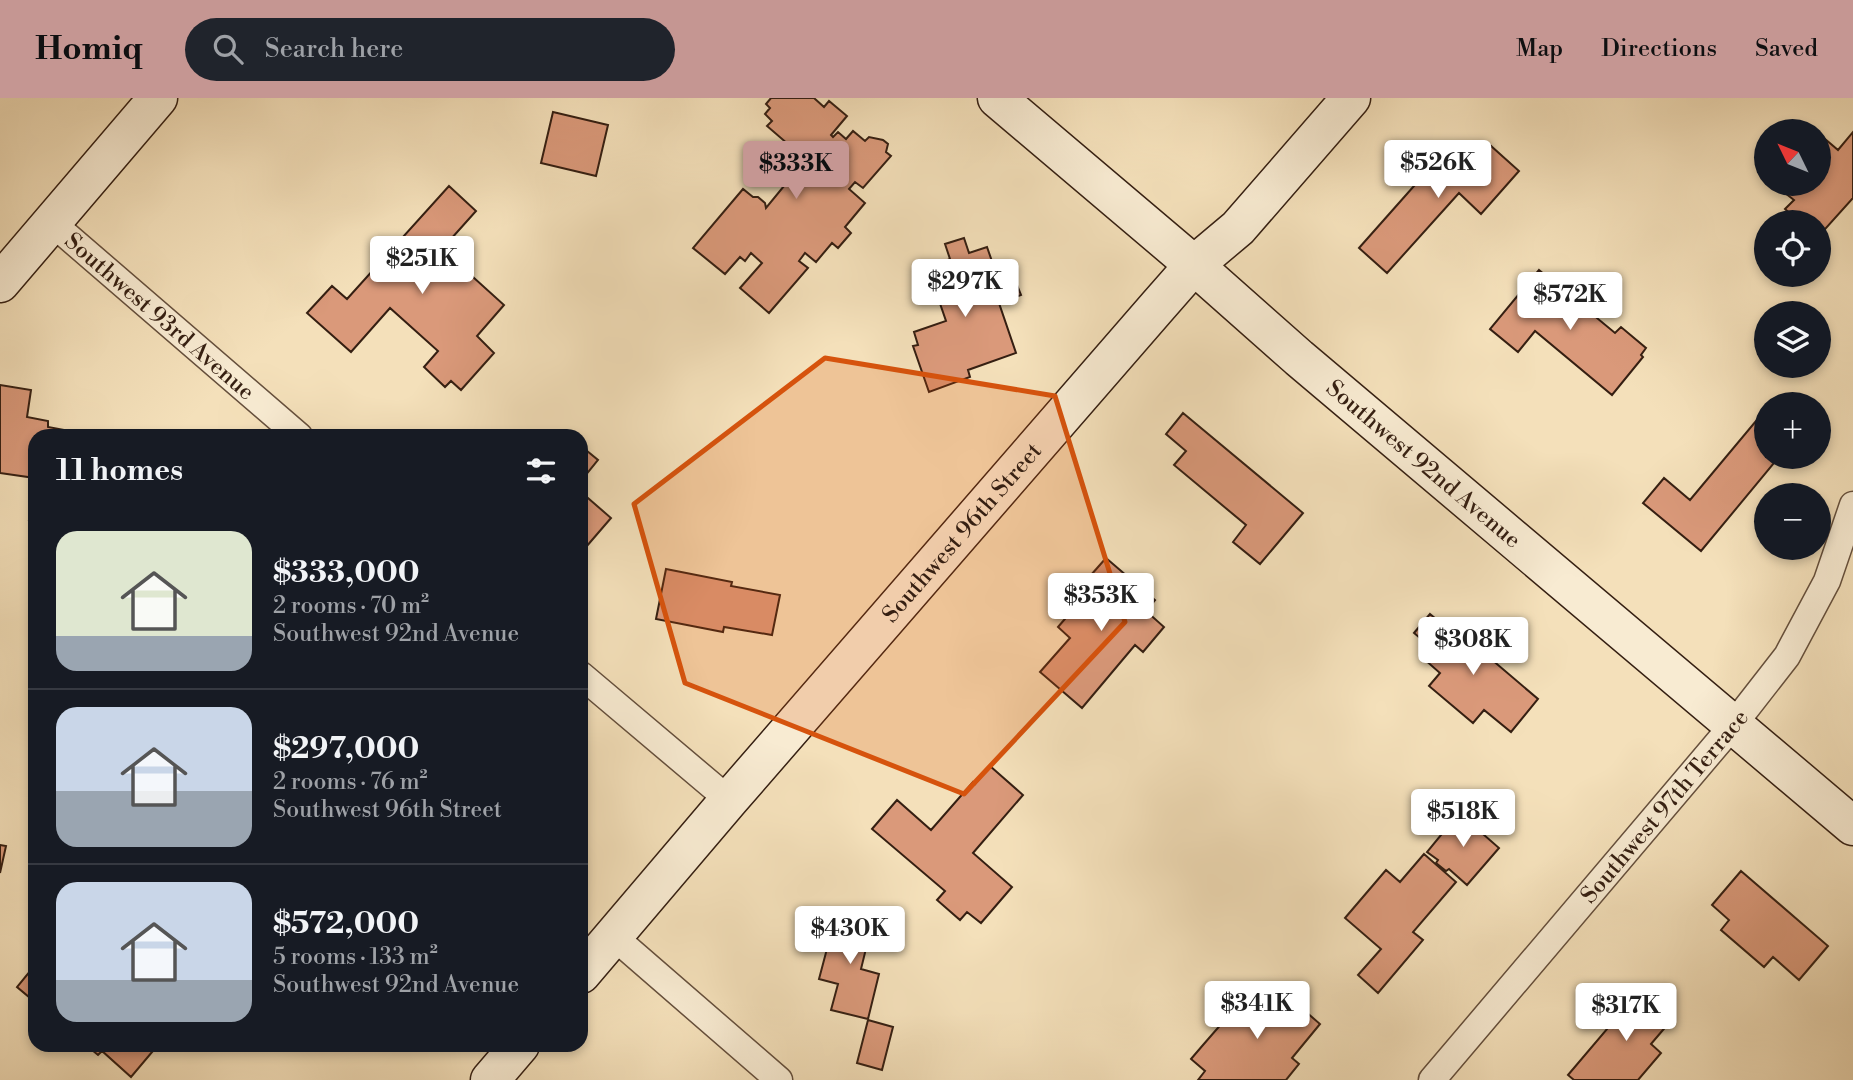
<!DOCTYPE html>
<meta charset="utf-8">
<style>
body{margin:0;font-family:"Libre Bodoni",serif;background:#20242c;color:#f1f3f6;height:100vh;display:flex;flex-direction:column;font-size:26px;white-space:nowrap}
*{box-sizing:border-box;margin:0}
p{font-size:23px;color:#9ea1a6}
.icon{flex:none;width:38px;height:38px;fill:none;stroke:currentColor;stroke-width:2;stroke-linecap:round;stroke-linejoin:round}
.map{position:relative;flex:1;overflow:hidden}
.side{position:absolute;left:28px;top:331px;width:560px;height:623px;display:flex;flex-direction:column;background:#171b24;border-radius:21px;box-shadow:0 4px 10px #0003}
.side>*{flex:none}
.needle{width:46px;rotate:313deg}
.tools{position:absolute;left:1754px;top:21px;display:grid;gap:14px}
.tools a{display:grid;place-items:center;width:77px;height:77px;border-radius:50%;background:#171b24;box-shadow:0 4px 10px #0003;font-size:35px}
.price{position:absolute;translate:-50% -60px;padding:0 16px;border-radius:7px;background:#fff;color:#222;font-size:23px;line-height:46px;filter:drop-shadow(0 2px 4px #0008)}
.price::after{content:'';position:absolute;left:50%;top:42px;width:21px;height:16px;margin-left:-10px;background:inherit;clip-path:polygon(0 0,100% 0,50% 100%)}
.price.active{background:#c59692;color:#111}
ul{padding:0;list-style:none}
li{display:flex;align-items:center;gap:21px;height:175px;padding:0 28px}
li+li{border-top:2px solid #363941}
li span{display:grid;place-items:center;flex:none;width:196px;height:140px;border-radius:21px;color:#555}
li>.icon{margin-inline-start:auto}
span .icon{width:84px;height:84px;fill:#fffc;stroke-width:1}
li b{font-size:30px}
h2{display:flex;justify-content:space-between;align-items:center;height:84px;padding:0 28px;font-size:30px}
header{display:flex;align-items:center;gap:42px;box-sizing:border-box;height:98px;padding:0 35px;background:#c59692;color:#111}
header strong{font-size:33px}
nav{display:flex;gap:38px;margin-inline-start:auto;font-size:24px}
.search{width:490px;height:63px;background:#20242c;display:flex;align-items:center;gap:18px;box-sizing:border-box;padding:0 24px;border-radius:38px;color:#9ea1a6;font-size:26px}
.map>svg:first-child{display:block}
.building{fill:#da997a;stroke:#351f12;stroke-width:2}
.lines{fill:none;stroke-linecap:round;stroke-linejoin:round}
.street-casing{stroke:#654f3c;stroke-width:29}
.secondary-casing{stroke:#351f12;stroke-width:41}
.street{stroke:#f8ebd2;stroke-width:26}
.secondary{stroke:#f8ebd2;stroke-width:38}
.marked{fill:#d6530d;fill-opacity:0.2;stroke:#d6530d;stroke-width:5;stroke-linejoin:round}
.labels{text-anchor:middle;stroke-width:6;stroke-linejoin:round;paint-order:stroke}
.street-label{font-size:23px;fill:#351f12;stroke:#f8ebd2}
</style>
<header>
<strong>Homiq</strong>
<div class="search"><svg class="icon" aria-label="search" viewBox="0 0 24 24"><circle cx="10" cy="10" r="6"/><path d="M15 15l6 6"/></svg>Search here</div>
<nav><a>Map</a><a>Directions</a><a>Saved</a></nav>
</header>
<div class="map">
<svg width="1853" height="982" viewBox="0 0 1853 982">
<rect width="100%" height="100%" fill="#f4e0ba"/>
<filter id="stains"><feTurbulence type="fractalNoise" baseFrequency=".00286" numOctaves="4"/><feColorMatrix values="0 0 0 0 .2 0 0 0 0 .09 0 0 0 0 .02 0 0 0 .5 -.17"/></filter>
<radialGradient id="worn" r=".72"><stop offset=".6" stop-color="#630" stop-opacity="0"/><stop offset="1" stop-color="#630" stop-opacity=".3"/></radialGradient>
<!-- building -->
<path class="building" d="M 771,0 L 814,0 L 824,9 L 829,3 L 847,18 L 831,37 L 833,39 L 838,34 L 846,41 L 853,33 L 865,43 L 869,39 L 883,42 L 888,46 L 886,54 L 891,58 L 863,90 L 855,84 L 849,91 L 865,105 L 845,129 L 851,135 L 838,150 L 832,145 L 816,164 L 805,155 L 799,163 L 808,170 L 769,215 L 740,190 L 762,165 L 751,155 L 745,163 L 740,159 L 725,176 L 693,150 L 743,91 L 753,99 L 758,99 L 765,105 L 766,110 L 798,71 L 795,68 L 803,59 L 767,28 L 772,23 L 765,16 L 770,10 L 766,6 Z
M 553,14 L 608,27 L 596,78 L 541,65 Z
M 1853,34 L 1853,100 L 1818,139 L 1818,124 L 1800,124 L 1785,111 L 1794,102 L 1780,91 L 1784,86 L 1818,86 L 1818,46 L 1824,40 L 1838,52 Z
M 1453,44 L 1476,65 L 1491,48 L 1519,73 L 1481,116 L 1459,95 L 1387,175 L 1359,150 Z
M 449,88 L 476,113 L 442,151 L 504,207 L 477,238 L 494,255 L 461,292 L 451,283 L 445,289 L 424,269 L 438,253 L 390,210 L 351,254 L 307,215 L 332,188 L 347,201 Z
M 964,140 L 969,155 L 987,149 L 1002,192 L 1017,187 L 1021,197 L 999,205 L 1016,255 L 968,272 L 970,279 L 929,294 L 913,248 L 918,247 L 914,234 L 946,223 L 935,191 L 946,188 L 938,166 L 950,161 L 945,146 Z
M 1539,172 L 1615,235 L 1621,229 L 1646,250 L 1641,257 L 1643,259 L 1612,297 L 1535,233 L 1518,254 L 1490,231 Z
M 0,287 L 31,292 L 27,319 L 48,323 L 48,329 L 96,338 L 35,338 L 35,380 L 0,375 Z
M 1766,311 L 1766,359 L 1779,359 L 1701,453 L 1643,405 L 1664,380 L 1690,402 Z
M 1183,315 L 1303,415 L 1260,466 L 1233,444 L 1246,427 L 1174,367 L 1186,353 L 1166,336 Z
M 581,348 L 598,362 L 581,383 Z
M 35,383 L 35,422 L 29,422 Z
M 581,394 L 611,420 L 586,449 L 581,445 Z
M 1106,460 L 1155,502 L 1146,513 L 1164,529 L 1143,554 L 1135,547 L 1082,610 L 1040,574 L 1070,540 L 1058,529 L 1083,500 L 1076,494 Z
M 666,471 L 732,484 L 731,488 L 780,497 L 772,537 L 724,529 L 723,534 L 656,521 Z
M 1430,516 L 1448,531 L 1451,527 L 1538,601 L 1511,634 L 1484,612 L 1473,625 L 1429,588 L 1440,575 L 1424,561 L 1433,551 L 1414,535 Z
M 990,668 L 1023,697 L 973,755 L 1012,789 L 981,825 L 967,814 L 960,822 L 937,802 L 945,793 L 872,731 L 897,702 L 931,732 L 973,684 L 975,686 Z
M 1459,715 L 1499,750 L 1467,787 L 1449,771 L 1446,773 L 1436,765 L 1438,762 L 1427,754 Z
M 0,747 L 6,748 L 0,775 Z
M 1424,756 L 1456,784 L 1413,834 L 1423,842 L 1378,895 L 1358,877 L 1381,851 L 1345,820 L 1386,772 L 1400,784 Z
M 1741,773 L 1828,848 L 1799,882 L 1773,859 L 1764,869 L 1721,832 L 1729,822 L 1712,807 Z
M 837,813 L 873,822 L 861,871 L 879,876 L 868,921 L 831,912 L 838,886 L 819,881 Z
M 35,867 L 35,904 L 17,889 Z
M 1277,889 L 1320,926 L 1292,960 L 1299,966 L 1286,982 L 1198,982 L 1205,973 L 1191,961 L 1203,947 L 1250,893 L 1263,905 Z
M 1641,891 L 1674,919 L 1651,946 L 1661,955 L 1638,982 L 1574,982 L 1568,977 Z
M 868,922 L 893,929 L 882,972 L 857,965 Z
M 86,947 L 158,947 L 131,979 L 102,953 L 98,957 Z"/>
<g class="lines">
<defs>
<g id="street">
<path id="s1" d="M 51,124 L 299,338"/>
<path d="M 581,577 L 729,702"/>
<path d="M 613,838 L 779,982"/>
<path id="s2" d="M 1432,982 L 1734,626 L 1787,558 L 1827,483 L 1853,407"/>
</g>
<g id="secondary">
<path id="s3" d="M 997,0 L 1194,167 L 1299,260 L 1853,728"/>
<path d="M 0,185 L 158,0"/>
<path id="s4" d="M 581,876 L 729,702 L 1158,208 L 1194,167 L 1238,130 L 1351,0"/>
<path d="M 490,982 L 520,947"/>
</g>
</defs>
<!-- street casing -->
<use href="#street" class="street-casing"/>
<!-- secondary casing -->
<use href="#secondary" class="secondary-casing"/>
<!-- street -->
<use href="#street" class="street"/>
<!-- secondary -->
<use href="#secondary" class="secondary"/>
</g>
<!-- marked area -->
<path class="marked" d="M 825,260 L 1055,298 L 1125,524 L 964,696 L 685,585 L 634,406 Z"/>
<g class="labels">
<!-- street labels -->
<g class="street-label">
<text dy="8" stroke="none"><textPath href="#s1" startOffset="144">Southwest 93rd Avenue</textPath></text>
<text dy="8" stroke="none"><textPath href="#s3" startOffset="562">Southwest 92nd Avenue</textPath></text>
<text dy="8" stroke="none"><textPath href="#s4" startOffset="583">Southwest 96th Street</textPath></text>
<text dy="8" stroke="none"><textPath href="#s2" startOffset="359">Southwest 97th Terrace</textPath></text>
</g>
</g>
<rect width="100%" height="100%" filter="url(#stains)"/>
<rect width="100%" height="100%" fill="url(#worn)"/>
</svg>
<div class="tools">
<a><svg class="needle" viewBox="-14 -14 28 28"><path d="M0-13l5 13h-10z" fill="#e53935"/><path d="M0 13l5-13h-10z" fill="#9ea1a6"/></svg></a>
<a><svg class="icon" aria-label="locate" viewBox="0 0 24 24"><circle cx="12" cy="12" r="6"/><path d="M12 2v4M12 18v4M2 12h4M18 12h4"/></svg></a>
<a><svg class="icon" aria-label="layers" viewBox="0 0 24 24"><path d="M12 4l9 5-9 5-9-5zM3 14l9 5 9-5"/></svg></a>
<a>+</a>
<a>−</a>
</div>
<b class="price" style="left:1438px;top:102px">$526K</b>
<b class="price active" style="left:796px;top:103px">$333K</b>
<b class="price" style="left:422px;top:198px">$251K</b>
<b class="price" style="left:965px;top:221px">$297K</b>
<b class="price" style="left:1570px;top:234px">$572K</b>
<b class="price" style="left:1101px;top:535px">$353K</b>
<b class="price" style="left:1473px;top:579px">$308K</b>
<b class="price" style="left:1463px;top:751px">$518K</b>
<b class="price" style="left:850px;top:868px">$430K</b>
<b class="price" style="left:1257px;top:943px">$341K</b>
<b class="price" style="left:1626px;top:945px">$317K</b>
<section class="side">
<h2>11 homes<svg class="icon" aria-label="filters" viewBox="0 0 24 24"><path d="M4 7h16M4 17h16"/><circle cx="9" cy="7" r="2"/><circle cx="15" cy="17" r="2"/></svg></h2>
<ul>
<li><span style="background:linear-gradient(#dfe7d0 75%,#9aa5b1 0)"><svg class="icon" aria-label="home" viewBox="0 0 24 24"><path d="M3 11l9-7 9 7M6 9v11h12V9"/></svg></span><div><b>$333,000</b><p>2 rooms · 70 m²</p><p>Southwest 92nd Avenue</p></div></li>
<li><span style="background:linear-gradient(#c9d6e8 60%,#9aa5b1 0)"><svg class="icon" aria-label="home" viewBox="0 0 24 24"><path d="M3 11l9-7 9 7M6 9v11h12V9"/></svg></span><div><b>$297,000</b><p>2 rooms · 76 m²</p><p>Southwest 96th Street</p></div></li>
<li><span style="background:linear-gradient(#c9d6e8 70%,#9aa5b1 0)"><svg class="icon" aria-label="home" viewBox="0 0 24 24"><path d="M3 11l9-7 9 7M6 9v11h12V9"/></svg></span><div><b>$572,000</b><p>5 rooms · 133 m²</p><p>Southwest 92nd Avenue</p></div></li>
</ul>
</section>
</div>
